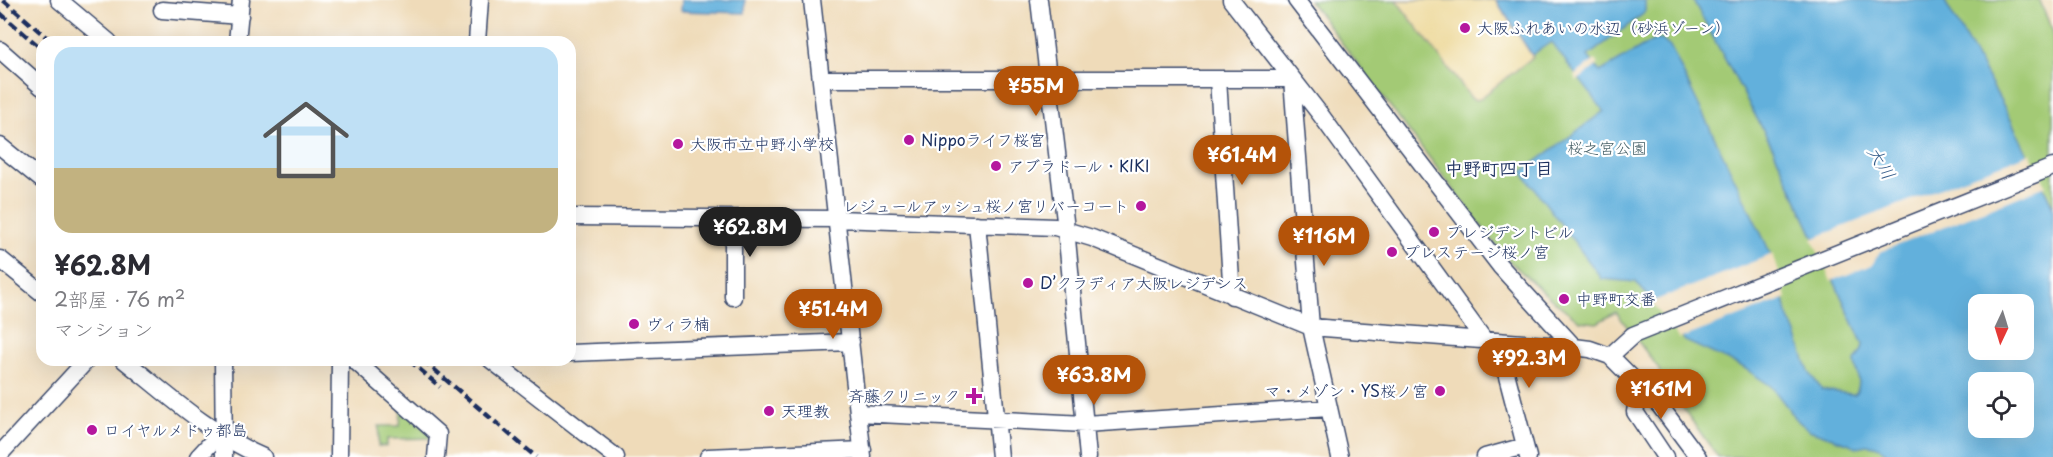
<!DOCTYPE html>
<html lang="ja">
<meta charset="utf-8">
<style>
body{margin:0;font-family:"Playpen Sans","Klee One",sans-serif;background:#f7f7f7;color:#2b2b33;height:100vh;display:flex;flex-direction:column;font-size:22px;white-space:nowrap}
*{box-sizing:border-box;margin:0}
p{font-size:20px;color:#7c7c81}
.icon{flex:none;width:33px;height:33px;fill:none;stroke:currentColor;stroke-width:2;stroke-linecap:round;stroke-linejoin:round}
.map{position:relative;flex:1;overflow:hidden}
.drawer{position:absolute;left:36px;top:36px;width:540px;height:330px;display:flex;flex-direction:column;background:#fff;border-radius:18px;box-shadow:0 6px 24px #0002}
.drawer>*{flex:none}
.needle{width:39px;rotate:184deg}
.buttons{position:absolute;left:1968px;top:294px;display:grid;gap:12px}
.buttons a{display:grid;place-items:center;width:66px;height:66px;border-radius:12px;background:#fff;box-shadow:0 6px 24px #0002;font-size:30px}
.price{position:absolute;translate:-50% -51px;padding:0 14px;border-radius:21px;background:#b45309;color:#fff;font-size:20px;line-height:39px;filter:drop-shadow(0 2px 3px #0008)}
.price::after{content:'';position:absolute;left:50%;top:36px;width:18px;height:14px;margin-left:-9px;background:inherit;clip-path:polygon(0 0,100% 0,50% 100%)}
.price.active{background:#222;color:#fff}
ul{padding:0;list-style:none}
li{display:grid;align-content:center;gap:12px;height:318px;padding:0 18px}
li span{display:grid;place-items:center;height:186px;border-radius:18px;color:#555}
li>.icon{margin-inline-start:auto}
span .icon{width:108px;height:108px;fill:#fffc;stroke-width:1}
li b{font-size:26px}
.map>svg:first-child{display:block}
.green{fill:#a3ca75;stroke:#5f7c6a;stroke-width:1.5}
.sand{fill:#eeda9e;stroke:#84847e;stroke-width:1.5}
.water{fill:#62b0dc;stroke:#3e709d;stroke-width:1.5;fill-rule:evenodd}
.pier{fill:#efdbb9}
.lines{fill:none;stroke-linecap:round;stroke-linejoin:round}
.minor-casing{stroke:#3b496c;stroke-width:19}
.minor{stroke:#fff;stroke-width:16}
.rail{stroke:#1b2f5e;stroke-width:4.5;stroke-dasharray:9 4.5;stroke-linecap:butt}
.poi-dot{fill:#b5179e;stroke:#fff;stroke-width:2}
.labels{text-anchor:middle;stroke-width:4.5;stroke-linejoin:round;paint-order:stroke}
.poi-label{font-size:16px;fill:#1b2f5e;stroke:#fff;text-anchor:start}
.park-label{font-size:16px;fill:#445e65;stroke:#fff}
.water-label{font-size:18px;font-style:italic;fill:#345c8a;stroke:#fff}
.neighbourhood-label{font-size:18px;font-weight:bold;fill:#1b2f5e;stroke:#fff}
</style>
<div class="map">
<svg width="2053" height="457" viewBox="0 0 2053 457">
<rect width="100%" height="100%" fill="#fff"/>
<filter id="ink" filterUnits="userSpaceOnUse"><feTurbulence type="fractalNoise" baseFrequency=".0167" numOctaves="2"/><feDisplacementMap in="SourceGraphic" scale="12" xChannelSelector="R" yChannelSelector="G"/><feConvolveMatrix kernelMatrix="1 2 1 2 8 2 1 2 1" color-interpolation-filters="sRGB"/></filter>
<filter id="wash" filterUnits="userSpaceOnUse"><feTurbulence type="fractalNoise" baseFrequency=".008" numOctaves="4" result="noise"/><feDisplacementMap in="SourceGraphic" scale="24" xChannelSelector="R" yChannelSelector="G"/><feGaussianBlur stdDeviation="1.35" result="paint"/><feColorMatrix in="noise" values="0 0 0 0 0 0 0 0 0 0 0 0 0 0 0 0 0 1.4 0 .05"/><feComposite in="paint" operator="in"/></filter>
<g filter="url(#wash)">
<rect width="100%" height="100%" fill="#efdbb9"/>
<!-- green -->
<path class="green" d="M 1309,0 L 1693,0 L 1773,148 L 1863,344 L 1909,457 L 1718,457 L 1661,378 L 1659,369 L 1616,312 L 1597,323 L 1580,321 L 1551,299 L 1505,257 Z
M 1944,0 L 2039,0 L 2053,32 L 2053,207 L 2007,112 Z
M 401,408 L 434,438 L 387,439 L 387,446 L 378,446 L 379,426 L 400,426 Z"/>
<!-- sand -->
<path class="sand" d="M 1396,0 L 1496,0 L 1533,57 L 1478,100 L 1472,99 Z"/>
<!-- water -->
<path class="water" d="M 681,0 L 745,0 L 745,13 L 680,11 Z
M 1496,0 L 1645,0 L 1645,11 L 1643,14 L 1588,56 L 1600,72 L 1654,40 L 1662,40 L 1671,48 L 1770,252 L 1783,293 L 1787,314 L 1795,331 L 1809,372 L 1822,390 L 1851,394 L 1855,394 C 1863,383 1856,373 1855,361 L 1862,350 L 1863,344 L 1773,148 L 1693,0 L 1944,0 L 2007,112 L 2053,207 L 2053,457 L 1890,457 C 1881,446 1869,442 1855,448 L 1850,444 L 1809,430 L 1798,421 L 1771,386 L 1741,366 L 1685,341 L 1636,282 L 1602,279 L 1522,172 L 1604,111 L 1551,42 L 1532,55 ZM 1978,304 L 2024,304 L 2024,350 L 1978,350 ZM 1978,382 L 2024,382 L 2024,428 L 1978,428 Z"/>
<!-- pier -->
<path class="pier" d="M 1595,60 L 1598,65 L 1577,81 L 1574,76 Z
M 2030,153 L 2046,186 L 1880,252 L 1872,265 L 1831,281 L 1812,239 Z
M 1773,254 L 1787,298 L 1679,339 L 1651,302 Z"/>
</g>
<g filter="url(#ink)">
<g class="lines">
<defs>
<path id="minor" d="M 59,0 L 109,42
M 812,0 L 863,457
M 1039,0 L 1066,229 L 1088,457
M 1231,0 L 1320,114 L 1485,341
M 1296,0 L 1500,266 L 1574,347
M 162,10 L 240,16
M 237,42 L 241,0
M 477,42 L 480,0
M 0,50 L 42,87
M 821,79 L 1292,79 L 1311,327 L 1340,457
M 1218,79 L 1232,296
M 0,146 L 42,180
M 570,217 L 838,219 L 1055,227 L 1092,238 L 1311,327 L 1574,347 L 1590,349 L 1610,356 L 1660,406 L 1698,457
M 977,224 L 1000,457
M 0,259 L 42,293
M 733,297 L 733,218
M 1498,342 L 1528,457
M 570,353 L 851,342
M 1610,356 L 1633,335 L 2053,167
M 124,360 C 169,396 210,434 263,457
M 223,360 L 224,457
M 354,360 L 438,434 L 436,457
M 491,360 L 616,457
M 1640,386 L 1635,412 L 1665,457
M 858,413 L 1085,424 L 1329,408
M 0,454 L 87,360
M 198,457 L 211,443 L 224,438
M 339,457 L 340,360
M 708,457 L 863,450
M 1485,457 L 1525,446"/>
</defs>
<!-- minor casing -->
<use href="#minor" class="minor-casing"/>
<!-- minor -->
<use href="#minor" class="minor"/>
<!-- rail -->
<path class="rail" d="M 3,0 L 52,42
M 0,13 L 42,49
M 409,360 L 440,387
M 423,360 L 536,457"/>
</g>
</g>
<!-- markers -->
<g class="poi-dot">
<circle cx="1465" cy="28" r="6"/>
<circle cx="909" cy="140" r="6"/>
<circle cx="678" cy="144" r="6"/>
<circle cx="996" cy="166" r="6"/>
<circle cx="1141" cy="206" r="6"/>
<circle cx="1434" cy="232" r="6"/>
<circle cx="1392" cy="252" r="6"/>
<circle cx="1028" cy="283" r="6"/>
<circle cx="1564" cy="299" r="6"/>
<circle cx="634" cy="324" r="6"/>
<circle cx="1440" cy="391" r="6"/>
<path d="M971 387h6v6h6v6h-6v6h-6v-6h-6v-6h6z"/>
<circle cx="769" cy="411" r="6"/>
<circle cx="92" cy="430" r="6"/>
</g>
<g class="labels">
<!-- poi labels -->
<g class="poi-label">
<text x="1477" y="34">大阪ふれあいの水辺（砂浜ゾーン）</text>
<text x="921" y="146">Nippoライフ桜宮</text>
<text x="690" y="150">大阪市立中野小学校</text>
<text x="1008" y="172">アブラドール・KIKI</text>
<text x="1129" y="212" text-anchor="end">レジュールアッシュ桜ノ宮リバーコート</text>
<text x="1446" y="238">プレジデントビル</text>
<text x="1404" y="258">プレステージ桜ノ宮</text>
<text x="1040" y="289">D’クラディア大阪レジデンス</text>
<text x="1576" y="305">中野町交番</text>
<text x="646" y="330">ヴィラ楠</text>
<text x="1428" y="397" text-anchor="end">マ・メゾン・YS桜ノ宮</text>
<text x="960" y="402" text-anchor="end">斉藤クリニック</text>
<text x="781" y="417">天理教</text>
<text x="104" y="436">ロイヤルメドゥ都島</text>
</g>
<!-- park labels -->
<g class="park-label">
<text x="1607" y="154">桜之宮公園</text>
</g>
<!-- water labels -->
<g class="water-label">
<text transform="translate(1881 163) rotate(59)" y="6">大川</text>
</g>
<!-- neighbourhood labels -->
<g class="neighbourhood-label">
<text x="1499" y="175">中野町四丁目</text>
</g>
</g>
</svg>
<div class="buttons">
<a><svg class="needle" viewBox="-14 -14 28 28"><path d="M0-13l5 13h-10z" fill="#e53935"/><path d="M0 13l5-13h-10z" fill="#7c7c81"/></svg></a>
<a><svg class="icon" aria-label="locate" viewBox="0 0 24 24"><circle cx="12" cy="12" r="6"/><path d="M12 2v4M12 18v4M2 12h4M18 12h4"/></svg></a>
</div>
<b class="price" style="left:1036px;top:117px">¥55M</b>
<b class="price" style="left:1242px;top:186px">¥61.4M</b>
<b class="price active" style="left:750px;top:258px">¥62.8M</b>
<b class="price" style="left:1324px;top:267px">¥116M</b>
<b class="price" style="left:833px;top:340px">¥51.4M</b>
<b class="price" style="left:1529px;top:389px">¥92.3M</b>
<b class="price" style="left:1094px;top:406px">¥63.8M</b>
<b class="price" style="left:1661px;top:420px">¥161M</b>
<section class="drawer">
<ul>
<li><span style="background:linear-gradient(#bfe0f5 65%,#c2b280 0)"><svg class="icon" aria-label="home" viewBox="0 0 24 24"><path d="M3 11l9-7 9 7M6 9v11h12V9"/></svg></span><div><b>¥62.8M</b><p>2部屋 · 76 m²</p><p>マンション</p></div></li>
</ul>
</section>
</div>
